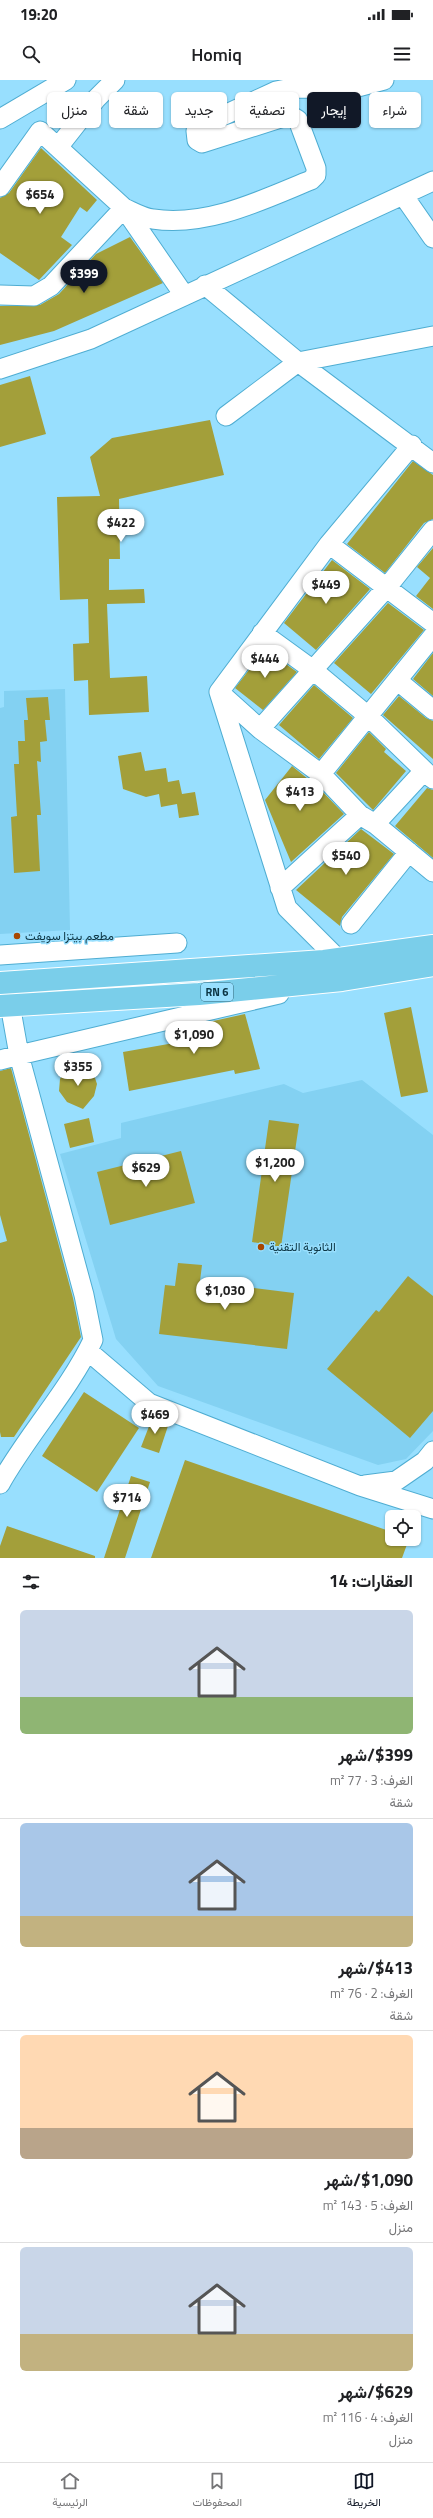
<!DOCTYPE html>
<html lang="ar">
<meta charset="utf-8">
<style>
body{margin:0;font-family:"Titillium Web",Vazirmatn,sans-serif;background:#f6f6f6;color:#202124;direction:rtl;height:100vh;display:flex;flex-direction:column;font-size:15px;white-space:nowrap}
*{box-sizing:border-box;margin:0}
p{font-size:13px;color:#757577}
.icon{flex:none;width:22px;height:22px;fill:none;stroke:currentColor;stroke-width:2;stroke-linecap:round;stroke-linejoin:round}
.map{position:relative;height:1478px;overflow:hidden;direction:ltr}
.sheet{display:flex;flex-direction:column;background:#fff;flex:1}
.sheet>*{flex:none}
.top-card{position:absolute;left:12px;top:12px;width:409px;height:36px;direction:rtl;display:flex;gap:8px}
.buttons{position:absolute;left:385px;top:1430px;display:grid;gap:8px}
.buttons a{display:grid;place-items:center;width:36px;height:36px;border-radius:6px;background:#fff;box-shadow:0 1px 3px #0004;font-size:20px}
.price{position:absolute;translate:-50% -34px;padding:0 9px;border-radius:14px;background:#fff;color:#222;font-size:13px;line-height:26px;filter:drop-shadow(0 1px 2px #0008)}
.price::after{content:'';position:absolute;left:50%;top:24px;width:12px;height:9px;margin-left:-6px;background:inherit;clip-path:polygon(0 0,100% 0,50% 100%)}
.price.on{background:#111827;color:#fff}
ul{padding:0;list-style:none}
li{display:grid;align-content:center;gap:8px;height:212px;padding:0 20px}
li+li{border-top:1px solid #e0e0e0}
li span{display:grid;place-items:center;height:124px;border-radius:6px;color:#555}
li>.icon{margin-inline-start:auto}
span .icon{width:72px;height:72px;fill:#fffc;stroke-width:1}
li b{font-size:17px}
h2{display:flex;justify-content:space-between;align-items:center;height:48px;padding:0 20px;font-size:17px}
.tag{padding:0 14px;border-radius:6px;background:#fff;box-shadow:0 1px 3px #0004;font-size:14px;line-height:36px}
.tag.on{background:#111827;color:#fff}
.status{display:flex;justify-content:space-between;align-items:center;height:28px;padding:0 20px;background:#fff;direction:ltr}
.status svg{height:11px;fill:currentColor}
header{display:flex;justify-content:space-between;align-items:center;height:52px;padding:0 20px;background:#fff;font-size:18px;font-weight:600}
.tab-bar{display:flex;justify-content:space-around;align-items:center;height:56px;border-top:1px solid #e0e0e0;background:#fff;font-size:11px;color:#757577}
.tab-bar a{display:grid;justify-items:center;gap:2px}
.tab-bar .on{color:#111827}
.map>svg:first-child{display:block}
.built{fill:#83d1f2}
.building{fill:#a39f3a}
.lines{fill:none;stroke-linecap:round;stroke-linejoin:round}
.minor-casing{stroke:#4fadd2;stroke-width:21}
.major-casing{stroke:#fff;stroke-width:24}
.minor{stroke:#fff;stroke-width:19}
.major{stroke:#7aceea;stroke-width:22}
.poi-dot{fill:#a84700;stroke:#98dffe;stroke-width:1.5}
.labels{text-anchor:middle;stroke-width:3;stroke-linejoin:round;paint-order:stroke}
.shield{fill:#98dffe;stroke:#36687c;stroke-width:1}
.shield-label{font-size:11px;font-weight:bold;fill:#0c3544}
.poi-label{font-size:12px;fill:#0c3544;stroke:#98dffe;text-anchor:start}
</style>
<div class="status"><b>19:20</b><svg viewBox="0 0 49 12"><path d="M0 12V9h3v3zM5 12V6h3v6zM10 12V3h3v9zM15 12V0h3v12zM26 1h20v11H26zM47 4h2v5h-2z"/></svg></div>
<header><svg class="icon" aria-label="menu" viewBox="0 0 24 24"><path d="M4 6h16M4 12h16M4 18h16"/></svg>Homiq<svg class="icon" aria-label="search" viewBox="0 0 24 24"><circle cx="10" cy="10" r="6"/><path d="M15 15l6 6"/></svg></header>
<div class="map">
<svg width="433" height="1478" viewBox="0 0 433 1478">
<rect width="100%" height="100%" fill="#98dffe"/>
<!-- built -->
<path class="built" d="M 65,609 L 70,850 L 0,854 L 0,628 L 4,627 L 4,611 Z
M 362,1000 L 433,1055 L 433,1351 L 406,1379 L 378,1385 L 158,1306 L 116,1259 L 60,1074 L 121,1058 L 121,1043 L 284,1004 L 303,1013 Z"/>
<!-- building -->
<path class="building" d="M 41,68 L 97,120 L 87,132 L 80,127 L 61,157 L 72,165 L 39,200 L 0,173 L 0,118 L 9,113 Z
M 130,157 L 163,203 L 54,251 L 0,265 L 0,226 L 40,225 L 59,214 L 96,174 Z
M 30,296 L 46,354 L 0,367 L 0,305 Z
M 210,340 L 224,395 L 119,419 L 120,479 L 109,479 L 109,510 L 144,509 L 145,523 L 107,524 L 110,598 L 147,596 L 149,632 L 89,635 L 88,600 L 74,601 L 73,564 L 89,563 L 88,519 L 60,520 L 57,417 L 100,416 L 90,377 L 112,358 Z
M 413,381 L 433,395 L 433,439 L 424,443 L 385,493 L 347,464 Z
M 433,468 L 433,529 L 416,516 L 430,498 L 417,487 Z
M 332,480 L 370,509 L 316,570 L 284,543 Z
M 388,523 L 424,550 L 371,614 L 334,583 Z
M 265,569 L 297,592 L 263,630 L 235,608 Z
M 433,573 L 433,616 L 413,599 Z
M 314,605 L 353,638 L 319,679 L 279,645 Z
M 399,616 L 426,638 L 433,641 L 433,679 L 383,635 Z
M 48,617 L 50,640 L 45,640 L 47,661 L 40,662 L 41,682 L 37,681 L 41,735 L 37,735 L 40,791 L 14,793 L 11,737 L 17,736 L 14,684 L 19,684 L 18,661 L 25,661 L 24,640 L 28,640 L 26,618 Z
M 369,652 L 386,669 L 384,672 L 406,691 L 373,730 L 336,693 Z
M 141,672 L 145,691 L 166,688 L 168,702 L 179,700 L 182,714 L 195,712 L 199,735 L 179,738 L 177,724 L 161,727 L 159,714 L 146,717 L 123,709 L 118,676 Z
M 292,686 L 319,708 L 344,734 L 291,782 L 265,720 Z
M 427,708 L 433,710 L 433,778 L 395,746 Z
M 361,749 L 394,774 L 342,837 L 340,846 L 296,810 Z
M 411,927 L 428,1012 L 401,1017 L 384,933 Z
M 245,934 L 260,989 L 235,994 L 234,990 L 129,1011 L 123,972 L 174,963 L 174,955 L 186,947 Z
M 74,987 L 87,989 L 95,998 L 97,1004 L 94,1016 L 83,1029 L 67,1022 L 59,1011 L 60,999 L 63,994 Z
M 11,988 L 73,1218 L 81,1257 L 14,1357 L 1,1357 L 0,1352 L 0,1163 L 7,1161 L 0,1135 L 0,991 Z
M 89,1038 L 94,1062 L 70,1068 L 64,1044 Z
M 269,1040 L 299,1044 L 281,1167 L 252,1162 Z
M 181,1071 L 195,1123 L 110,1145 L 97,1092 Z
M 178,1183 L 202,1185 L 200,1201 L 294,1213 L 287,1269 L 159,1254 L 165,1205 L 175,1206 Z
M 408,1196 L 433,1216 L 433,1331 L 410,1358 L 327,1289 L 376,1230 L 379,1232 Z
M 84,1312 L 139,1348 L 97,1412 L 42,1376 Z
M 153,1336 L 169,1343 L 159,1373 L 141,1367 Z
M 185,1380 L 392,1452 L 392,1459 L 409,1459 L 402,1478 L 151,1478 Z
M 131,1396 L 150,1402 L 125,1478 L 104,1478 Z
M 7,1446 L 95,1476 L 95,1478 L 0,1478 L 0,1466 Z"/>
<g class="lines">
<defs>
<path id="minor" d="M 0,39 L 66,0
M 59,66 L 96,19 L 115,0
M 0,107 L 40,51 L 124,128 L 184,215
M 403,115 L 433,158
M 205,205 L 298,282 L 433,383
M 0,215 L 34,216 L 51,206 L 124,128 C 133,132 143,138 153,139 C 208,147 262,120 311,100 L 316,95 L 316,88 L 298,40 L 290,35 L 202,63 L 197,60 L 196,51 L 199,47 L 276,11 L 292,8 L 350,9 L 384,0
M 0,289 L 91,259 L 433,101
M 226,336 L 298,282 L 433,256
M 329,464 L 433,543
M 262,553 L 313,590 L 368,636 L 433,699
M 398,601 L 433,630
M 219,612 L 287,828 L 338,879 L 340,892
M 219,612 L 329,464 L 412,365
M 219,612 L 260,649 L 321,694 L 360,735 L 375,744 L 433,792
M 260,649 L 388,506 L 433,450
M 321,694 L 433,556
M 375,744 L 424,691
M 280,808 L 360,735
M 351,844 L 409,772
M 0,875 L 177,863
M 0,980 L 19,975 L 6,902
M 88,1271 L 149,1323 L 360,1406 L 433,1429
M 0,1404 C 28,1354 68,1312 93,1260 L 84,1215 L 19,975 L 279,914
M 365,1405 L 396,1401 L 425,1381 L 433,1371"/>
<path id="major" d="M 0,903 L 324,881 L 433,866
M 0,926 L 199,914 L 342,900 L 433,885"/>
</defs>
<!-- minor casing -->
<use href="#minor" class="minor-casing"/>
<!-- major casing -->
<use href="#major" class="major-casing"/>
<!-- minor -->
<use href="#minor" class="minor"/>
<!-- major -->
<use href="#major" class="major"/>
</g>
<!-- markers -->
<g class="poi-dot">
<circle cx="17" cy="856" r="4"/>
<circle cx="261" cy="1167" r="4"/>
</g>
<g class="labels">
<!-- shield labels -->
<rect class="shield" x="201" y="903" width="32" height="18" rx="3"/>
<g class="shield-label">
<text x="217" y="916">RN 6</text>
</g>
<!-- poi labels -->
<g class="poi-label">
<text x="25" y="860">مطعم بيتزا سويفت</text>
<text x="269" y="1171">الثانوية التقنية</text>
</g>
</g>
</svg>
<div class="buttons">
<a><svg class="icon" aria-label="locate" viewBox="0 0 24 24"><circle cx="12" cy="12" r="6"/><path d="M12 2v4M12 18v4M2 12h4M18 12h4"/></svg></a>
</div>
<b class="price" style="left:40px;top:135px">$654</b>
<b class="price on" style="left:84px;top:214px">$399</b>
<b class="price" style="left:121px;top:463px">$422</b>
<b class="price" style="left:326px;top:525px">$449</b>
<b class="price" style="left:265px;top:599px">$444</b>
<b class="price" style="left:300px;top:732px">$413</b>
<b class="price" style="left:346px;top:796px">$540</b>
<b class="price" style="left:194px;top:975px">$1,090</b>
<b class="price" style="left:78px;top:1007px">$355</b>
<b class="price" style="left:275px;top:1103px">$1,200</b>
<b class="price" style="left:146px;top:1108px">$629</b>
<b class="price" style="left:225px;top:1231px">$1,030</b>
<b class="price" style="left:155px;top:1355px">$469</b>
<b class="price" style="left:127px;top:1438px">$714</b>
<div class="top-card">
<a class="tag">شراء</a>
<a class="tag on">إيجار</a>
<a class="tag">تصفية</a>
<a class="tag">جديد</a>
<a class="tag">شقة</a>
<a class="tag">منزل</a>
</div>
</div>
<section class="sheet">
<h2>العقارات: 14<svg class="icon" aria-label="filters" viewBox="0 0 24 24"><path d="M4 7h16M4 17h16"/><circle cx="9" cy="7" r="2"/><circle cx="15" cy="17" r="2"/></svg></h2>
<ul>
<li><span style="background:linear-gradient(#c9d6e8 70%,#8fb573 0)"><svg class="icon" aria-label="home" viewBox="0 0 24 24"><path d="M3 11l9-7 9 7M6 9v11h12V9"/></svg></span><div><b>$399/شهر</b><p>الغرف: 3 · 77 m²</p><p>شقة</p></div></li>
<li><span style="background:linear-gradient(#a9c7e8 75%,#c2b280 0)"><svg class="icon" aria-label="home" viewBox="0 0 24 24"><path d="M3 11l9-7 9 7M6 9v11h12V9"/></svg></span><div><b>$413/شهر</b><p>الغرف: 2 · 76 m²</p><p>شقة</p></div></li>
<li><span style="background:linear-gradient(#ffd9b3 75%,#b9a48a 0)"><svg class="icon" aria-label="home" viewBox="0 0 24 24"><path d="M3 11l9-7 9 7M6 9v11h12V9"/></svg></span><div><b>$1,090/شهر</b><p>الغرف: 5 · 143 m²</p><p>منزل</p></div></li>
<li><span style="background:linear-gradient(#c9d6e8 70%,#c2b280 0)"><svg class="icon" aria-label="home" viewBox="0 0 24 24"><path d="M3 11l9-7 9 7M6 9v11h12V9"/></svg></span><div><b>$629/شهر</b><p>الغرف: 4 · 116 m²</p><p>منزل</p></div></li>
</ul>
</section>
<nav class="tab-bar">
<a class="on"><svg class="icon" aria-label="map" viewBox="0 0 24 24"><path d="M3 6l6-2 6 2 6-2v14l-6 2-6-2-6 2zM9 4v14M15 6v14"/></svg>الخريطة</a>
<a><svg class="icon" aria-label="saved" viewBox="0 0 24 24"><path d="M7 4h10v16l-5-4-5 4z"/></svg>المحفوظات</a>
<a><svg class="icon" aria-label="home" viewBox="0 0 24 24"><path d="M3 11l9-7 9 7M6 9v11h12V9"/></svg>الرئيسية</a>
</nav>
